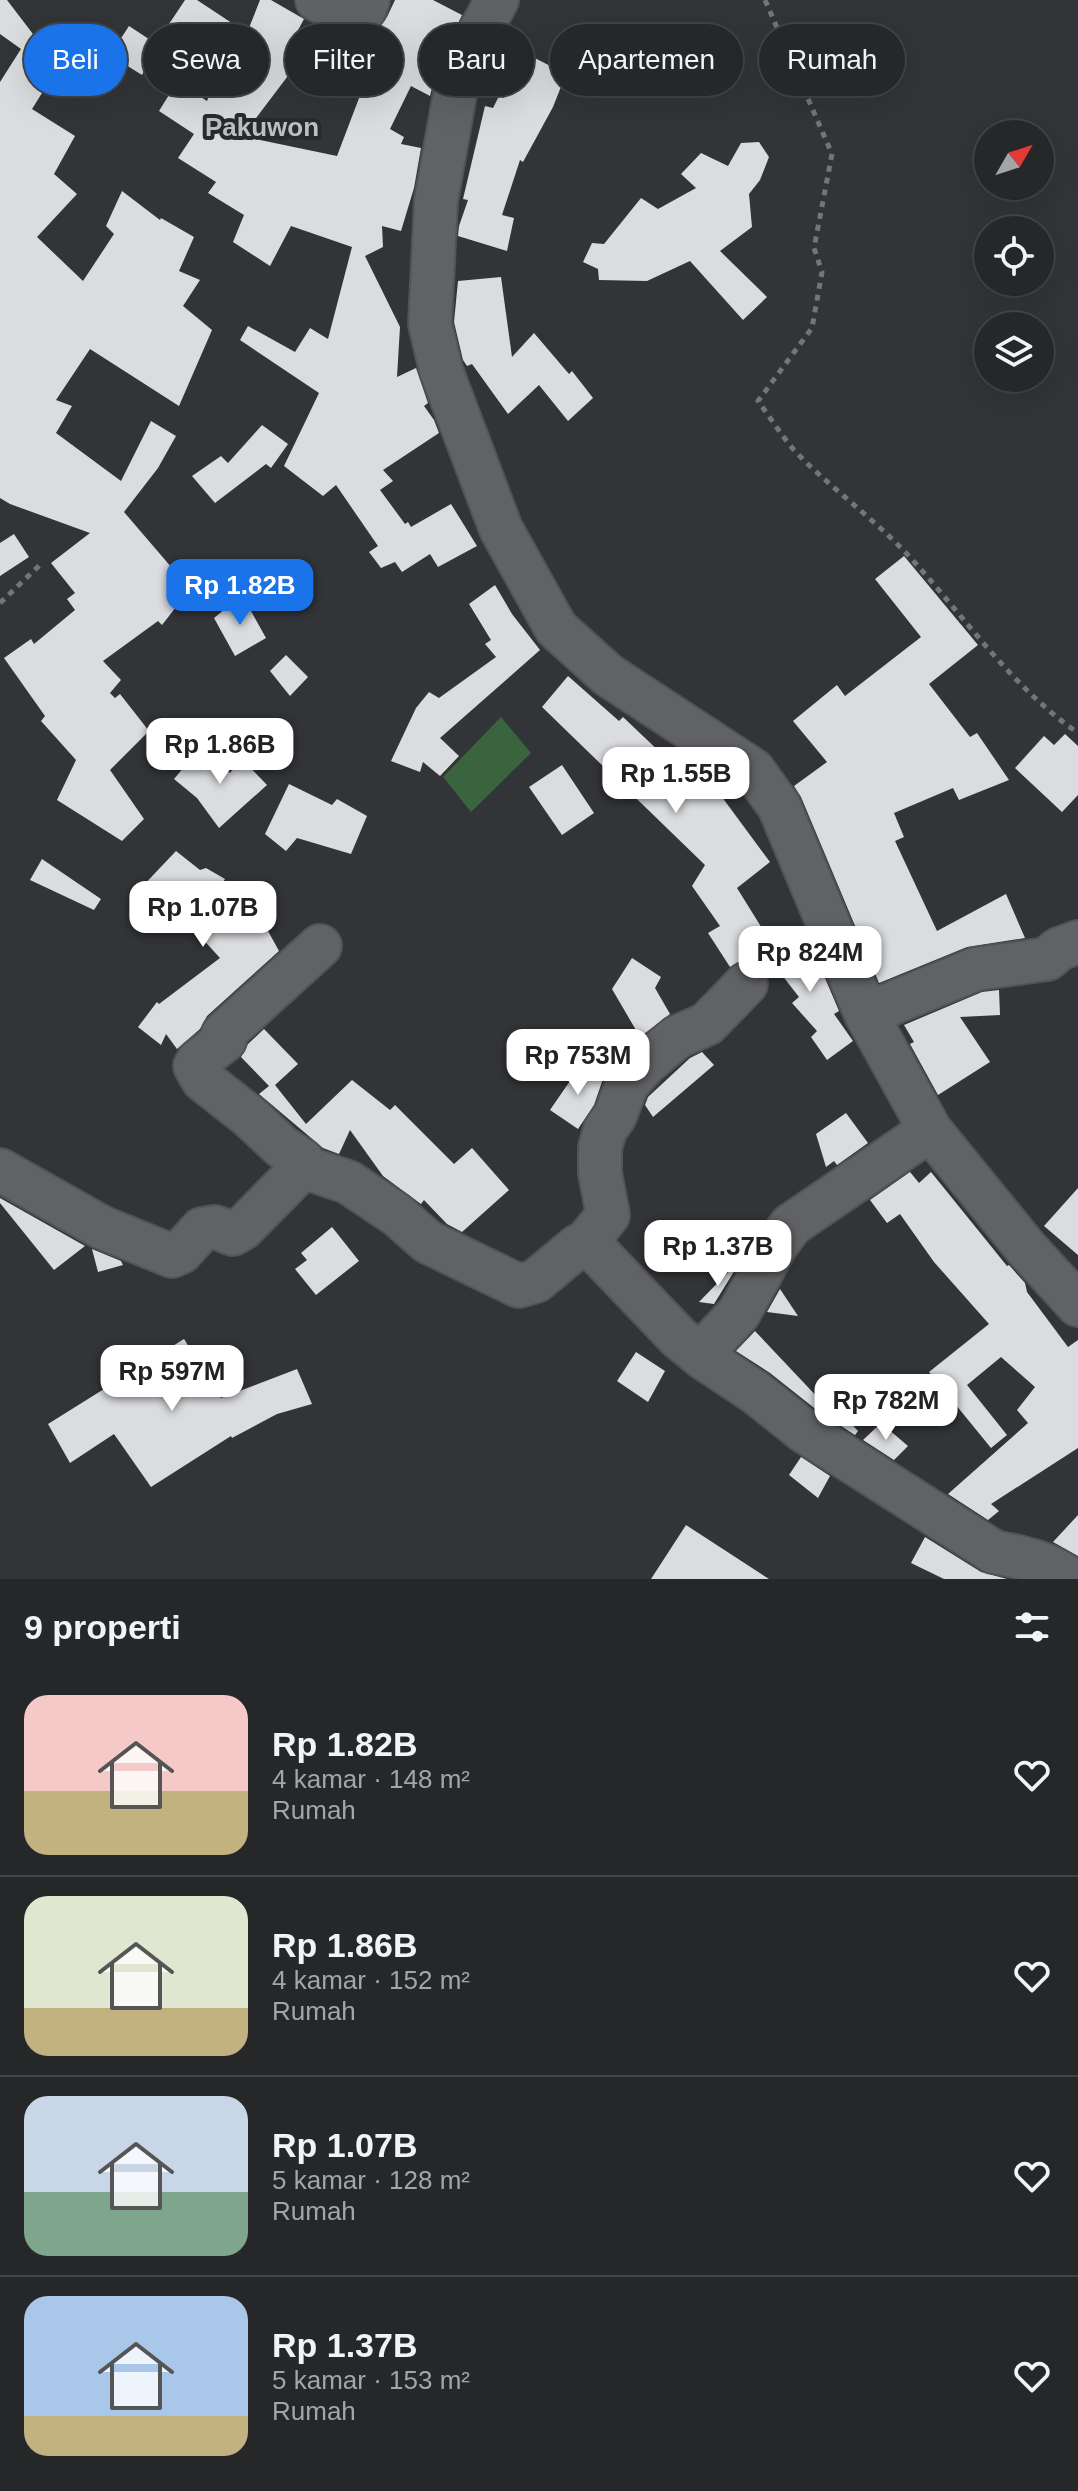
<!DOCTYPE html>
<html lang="id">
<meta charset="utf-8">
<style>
body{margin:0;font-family:Helvetica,sans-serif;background:#323335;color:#f1f3f6;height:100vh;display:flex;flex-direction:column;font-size:30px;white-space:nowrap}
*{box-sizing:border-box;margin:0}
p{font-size:26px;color:#a4a5a8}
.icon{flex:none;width:44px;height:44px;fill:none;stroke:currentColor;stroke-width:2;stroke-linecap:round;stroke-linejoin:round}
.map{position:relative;height:1579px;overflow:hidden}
.details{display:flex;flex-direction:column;background:#262729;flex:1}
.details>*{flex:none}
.guide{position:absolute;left:24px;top:24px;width:1030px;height:72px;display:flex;gap:16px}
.needle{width:52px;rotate:51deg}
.buttons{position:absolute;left:974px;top:120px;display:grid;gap:16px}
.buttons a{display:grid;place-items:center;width:80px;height:80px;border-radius:50%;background:#262729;box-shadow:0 8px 32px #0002,0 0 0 2px #424446;font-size:40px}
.price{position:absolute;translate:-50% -68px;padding:0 18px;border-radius:16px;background:#fff;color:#222;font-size:26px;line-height:52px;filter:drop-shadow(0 2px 4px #0008)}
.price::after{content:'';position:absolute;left:50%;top:48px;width:24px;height:18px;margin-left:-12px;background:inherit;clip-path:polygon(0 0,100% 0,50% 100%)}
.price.on{background:#1a73e8;color:#fff}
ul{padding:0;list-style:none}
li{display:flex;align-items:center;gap:24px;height:200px;padding:0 24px}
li+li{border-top:2px solid #424446}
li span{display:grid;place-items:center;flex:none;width:224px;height:160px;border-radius:24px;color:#555}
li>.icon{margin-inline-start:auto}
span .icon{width:96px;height:96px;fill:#fffc;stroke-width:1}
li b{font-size:34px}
h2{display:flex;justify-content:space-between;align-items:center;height:96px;padding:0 24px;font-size:34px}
.chip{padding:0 28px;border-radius:36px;background:#262729;box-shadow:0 8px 32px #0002,0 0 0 2px #424446;font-size:28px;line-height:72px}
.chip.on{background:#1a73e8;color:#fff}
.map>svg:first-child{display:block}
.green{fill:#3a643d}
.building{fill:#dadcdf}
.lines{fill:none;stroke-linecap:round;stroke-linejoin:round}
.minor-casing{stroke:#515355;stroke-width:46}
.path{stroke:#747578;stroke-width:5;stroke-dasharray:6 6;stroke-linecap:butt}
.minor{stroke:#606265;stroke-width:42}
.labels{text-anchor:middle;stroke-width:8;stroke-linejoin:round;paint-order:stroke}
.quarter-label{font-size:26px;font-weight:bold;fill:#bdbfc2;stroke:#292a2c}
</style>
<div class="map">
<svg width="1078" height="1579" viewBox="0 0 1078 1579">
<rect width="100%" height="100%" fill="#323437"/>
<!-- green -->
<path class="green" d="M 501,717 L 531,753 L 471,812 L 443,777 Z"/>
<!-- building -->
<path class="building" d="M 0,0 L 7,0 L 62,72 L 58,76 L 46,68 L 43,72 L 52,77 L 32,109 L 75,136 L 54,174 L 77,194 L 37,237 L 83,281 L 114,234 L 106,226 L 122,191 L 160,220 L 161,218 L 194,237 L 179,271 L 200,280 L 183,306 L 212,330 L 179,406 L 90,349 L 56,400 L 72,406 L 56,433 L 121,481 L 151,421 L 176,436 L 158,468 L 124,512 L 190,589 L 162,625 L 158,621 L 103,661 L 121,680 L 110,693 L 115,698 L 120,694 L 149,731 L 110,770 L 144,819 L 122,841 L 57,800 L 76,760 L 41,721 L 45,716 L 4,658 L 31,639 L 34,644 L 75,610 L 67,599 L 75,593 L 51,563 L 90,533 L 10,504 L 0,498 L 0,82 L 21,49 L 0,34 Z
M 185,0 L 197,0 L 247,33 L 260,0 L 271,0 L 304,19 L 288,49 L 303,56 L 253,122 L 266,130 L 260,140 L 337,156 L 372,64 L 368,62 L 380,40 L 375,33 L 387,17 L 395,0 L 433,0 L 462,15 L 437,67 L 430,96 L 411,86 L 390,129 L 404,137 L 401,144 L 421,148 L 414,188 L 401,231 L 382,226 L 383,247 L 365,256 L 400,327 L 397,377 L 416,368 L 428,403 L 424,406 L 434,420 L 439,433 L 383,470 L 393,481 L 380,490 L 405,524 L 408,522 L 411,527 L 451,504 L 477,546 L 438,567 L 430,554 L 402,572 L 395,562 L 381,568 L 369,552 L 378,546 L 336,485 L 323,496 L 284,466 L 319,393 L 240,340 L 248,326 L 295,352 L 310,328 L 328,339 L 352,247 L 291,226 L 270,266 L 233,242 L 244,215 L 208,193 L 216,182 L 178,158 L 194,134 L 159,111 L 177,82 L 207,101 L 225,59 L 169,24 Z
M 129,26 L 158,45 L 142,75 L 110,55 Z
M 525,53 L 566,74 L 553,107 L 523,162 L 520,160 L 502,215 L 514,218 L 507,251 L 458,236 L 459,226 L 468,200 L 463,199 L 485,106 L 493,108 L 499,96 L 504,98 Z
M 759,142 L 769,157 L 760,180 L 749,194 L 752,227 L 720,251 L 767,297 L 743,320 L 690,261 L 647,281 L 599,280 L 598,269 L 583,262 L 592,243 L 604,244 L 641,198 L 658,209 L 696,188 L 681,174 L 701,153 L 728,166 L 741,143 Z
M 501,277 L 512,357 L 534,333 L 569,374 L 572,371 L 593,398 L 568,421 L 539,385 L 508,414 L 472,364 L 467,366 L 463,360 L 454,322 L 458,281 Z
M 262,425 L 288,444 L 271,468 L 266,464 L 215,503 L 192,476 L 221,456 L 228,463 Z
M 14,534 L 29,557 L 0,576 L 0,543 Z
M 904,556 L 978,645 L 929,684 L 970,737 L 977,733 L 1009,780 L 959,800 L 953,788 L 894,813 L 904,837 L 895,841 L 937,931 L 1006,894 L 1025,938 L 967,947 L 879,983 L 801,797 L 794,786 L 827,762 L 793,721 L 837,685 L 845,696 L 921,637 L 875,579 Z
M 495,585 L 512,614 L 540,650 L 440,738 L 459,756 L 440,776 L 423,762 L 420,772 L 391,761 L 416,708 L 429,692 L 439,698 L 496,657 L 485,644 L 491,640 L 469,604 Z
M 242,595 L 266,638 L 235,656 L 214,618 Z
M 286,655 L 308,677 L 290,696 L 270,671 Z
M 568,676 L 619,721 L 623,717 L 685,776 L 696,770 L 719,793 L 770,862 L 737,888 L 773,946 L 753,961 L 740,961 L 730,967 L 708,933 L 720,926 L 692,886 L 705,865 L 542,707 Z
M 1065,734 L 1078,746 L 1078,795 L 1062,812 L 1015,768 L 1044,736 L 1054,745 Z
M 200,748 L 230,773 L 241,758 L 267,785 L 219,828 L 197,798 L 174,779 Z
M 562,765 L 594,813 L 562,835 L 529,787 Z
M 289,784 L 332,805 L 337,799 L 367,816 L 351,854 L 297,838 L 286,851 L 265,834 Z
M 176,851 L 200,870 L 206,868 L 225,879 L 214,898 L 235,921 L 260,923 L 268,931 L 279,951 L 207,1016 L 200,1029 L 177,1049 L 166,1034 L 161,1045 L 138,1027 L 157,1002 L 159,1004 L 220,958 L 167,900 L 158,909 L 139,890 Z
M 42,859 L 101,899 L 94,910 L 30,880 Z
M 792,932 L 822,971 L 839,1011 L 834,1014 L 853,1041 L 827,1060 L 811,1037 L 817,1031 L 792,1003 L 799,997 L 764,952 Z
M 632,958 L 661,977 L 655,988 L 670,1014 L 640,1037 L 612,989 Z
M 999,990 L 1000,1015 L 960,1017 L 990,1062 L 938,1095 L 910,1044 L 914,1042 L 904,1025 L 982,992 Z
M 264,1029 L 298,1064 L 275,1085 L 306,1124 L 352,1080 L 390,1110 L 395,1105 L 454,1164 L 472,1148 L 509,1190 L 462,1232 L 447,1224 L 424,1200 L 421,1204 L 383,1176 L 350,1130 L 339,1154 L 323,1148 L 259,1094 L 269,1086 L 241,1057 L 248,1044 Z
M 702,1052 L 714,1065 L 653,1117 L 645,1105 L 648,1097 L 690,1058 Z
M 581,1065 L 603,1079 L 594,1105 L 578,1129 L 550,1110 Z
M 846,1113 L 868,1143 L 837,1165 L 834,1161 L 826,1167 L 816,1134 Z
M 910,1172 L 919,1183 L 931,1172 L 1007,1266 L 1009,1265 L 1025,1283 L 1027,1292 L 1068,1347 L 1078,1340 L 1078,1448 L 991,1504 L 999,1511 L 988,1520 L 948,1494 L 1028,1423 L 1017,1410 L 1035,1387 L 1001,1357 L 967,1385 L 1007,1435 L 991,1448 L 929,1372 L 989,1324 L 934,1262 L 900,1214 L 887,1223 L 870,1200 Z
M 1078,1188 L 1078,1255 L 1044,1226 Z
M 0,1198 L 85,1246 L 54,1270 L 0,1203 Z
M 332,1227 L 359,1261 L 316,1295 L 295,1269 L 307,1260 L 301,1253 Z
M 92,1249 L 121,1261 L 123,1265 L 98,1272 Z
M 737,1263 L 738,1265 L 714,1304 L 699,1302 Z
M 780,1289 L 798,1316 L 767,1312 Z
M 755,1331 L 839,1420 L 846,1418 L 858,1431 L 855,1435 L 818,1411 L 770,1373 L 736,1351 Z
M 184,1339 L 221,1398 L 297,1369 L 312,1404 L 277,1414 L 232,1438 L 231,1436 L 151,1487 L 114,1434 L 70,1463 L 48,1424 Z
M 636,1352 L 665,1371 L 648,1402 L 617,1381 Z
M 881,1423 L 908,1446 L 894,1460 L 863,1440 Z
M 801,1457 L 830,1476 L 818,1498 L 789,1475 Z
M 1078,1515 L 1078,1556 L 1053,1542 Z
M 686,1525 L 769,1579 L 651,1579 Z
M 925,1537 L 981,1572 L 1007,1579 L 944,1579 L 911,1563 Z"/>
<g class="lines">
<defs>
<path id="minor" d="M 317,0 L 357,15 L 365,9 L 368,0
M 497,0 L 471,48 L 456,88 L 436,201 L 430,324 L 441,370 L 501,529 L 556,628 L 608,675 L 753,770 L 779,806 L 866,1014 L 930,1130 L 1026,1248 L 1078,1305
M 866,1014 L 976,969 L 1047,959 L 1059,949 L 1078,942
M 303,1167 L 348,1182 L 396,1214 L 428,1242 L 519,1286 L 536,1281 L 578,1246 L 595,1250 L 679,1338 L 705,1359 L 755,1392 L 804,1431 L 994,1552 C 1021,1557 1047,1562 1070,1579
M 0,1170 L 101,1227 L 172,1256 L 181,1252 L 202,1229 L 215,1227 L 233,1234 L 243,1228 L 303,1167 L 302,1160 L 282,1147 L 250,1117 L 203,1080 L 195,1066 L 198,1061 L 225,1040 L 223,1034 L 320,946
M 583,1246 L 608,1215 L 600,1173 L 600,1148 L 605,1130 L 615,1116 L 627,1084 L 645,1064 L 677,1037 L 707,1024 L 746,984
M 700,1355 L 739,1313 L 777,1244 L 791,1225 L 930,1130"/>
</defs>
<!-- minor casing -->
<use href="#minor" class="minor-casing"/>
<!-- path -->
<path class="path" d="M 765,0 L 832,154 L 814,248 L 822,272 L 812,328 L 758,401 C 770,417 781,435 794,450 C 829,487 871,516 906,553 C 963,614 1009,685 1078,733
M 0,603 L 42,563"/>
<!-- minor -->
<use href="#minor" class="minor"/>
</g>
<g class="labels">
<!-- quarter labels -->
<g class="quarter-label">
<text x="262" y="136">Pakuwon</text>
</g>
</g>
</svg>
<div class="buttons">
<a><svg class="needle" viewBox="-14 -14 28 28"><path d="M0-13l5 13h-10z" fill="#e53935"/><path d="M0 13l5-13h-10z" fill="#a4a5a8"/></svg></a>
<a><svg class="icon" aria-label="locate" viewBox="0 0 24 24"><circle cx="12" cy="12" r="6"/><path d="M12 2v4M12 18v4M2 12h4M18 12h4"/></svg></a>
<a><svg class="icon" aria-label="layers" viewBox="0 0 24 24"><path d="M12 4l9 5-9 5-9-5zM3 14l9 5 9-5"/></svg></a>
</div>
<b class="price on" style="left:240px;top:627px">Rp 1.82B</b>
<b class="price" style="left:220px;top:786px">Rp 1.86B</b>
<b class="price" style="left:676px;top:815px">Rp 1.55B</b>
<b class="price" style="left:203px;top:949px">Rp 1.07B</b>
<b class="price" style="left:810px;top:994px">Rp 824M</b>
<b class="price" style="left:578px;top:1097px">Rp 753M</b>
<b class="price" style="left:718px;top:1288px">Rp 1.37B</b>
<b class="price" style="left:172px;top:1413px">Rp 597M</b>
<b class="price" style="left:886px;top:1442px">Rp 782M</b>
<div class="guide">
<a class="chip on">Beli</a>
<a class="chip">Sewa</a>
<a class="chip">Filter</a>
<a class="chip">Baru</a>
<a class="chip">Apartemen</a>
<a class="chip">Rumah</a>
</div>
</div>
<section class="details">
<h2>9 properti<svg class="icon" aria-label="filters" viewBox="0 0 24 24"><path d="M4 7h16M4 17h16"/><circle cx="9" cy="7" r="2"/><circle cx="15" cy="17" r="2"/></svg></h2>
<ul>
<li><span style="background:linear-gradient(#f6c9c9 60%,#c2b280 0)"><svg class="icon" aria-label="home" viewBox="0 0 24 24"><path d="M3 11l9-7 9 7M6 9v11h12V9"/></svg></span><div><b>Rp 1.82B</b><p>4 kamar · 148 m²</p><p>Rumah</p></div><svg class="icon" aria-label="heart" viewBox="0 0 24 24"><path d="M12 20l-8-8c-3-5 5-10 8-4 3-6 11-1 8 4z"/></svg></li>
<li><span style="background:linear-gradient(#dfe7d0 70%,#c2b280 0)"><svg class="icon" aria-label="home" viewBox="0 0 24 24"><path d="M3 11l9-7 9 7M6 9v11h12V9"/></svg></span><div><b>Rp 1.86B</b><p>4 kamar · 152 m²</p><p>Rumah</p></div><svg class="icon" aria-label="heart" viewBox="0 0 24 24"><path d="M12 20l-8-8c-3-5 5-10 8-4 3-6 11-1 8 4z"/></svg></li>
<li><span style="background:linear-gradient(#c9d6e8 60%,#7fa58c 0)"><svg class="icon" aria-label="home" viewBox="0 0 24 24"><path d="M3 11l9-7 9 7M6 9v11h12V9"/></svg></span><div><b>Rp 1.07B</b><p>5 kamar · 128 m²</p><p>Rumah</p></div><svg class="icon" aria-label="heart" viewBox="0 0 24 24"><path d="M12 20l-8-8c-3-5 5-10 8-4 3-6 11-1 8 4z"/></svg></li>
<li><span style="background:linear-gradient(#a9c7e8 75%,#c2b280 0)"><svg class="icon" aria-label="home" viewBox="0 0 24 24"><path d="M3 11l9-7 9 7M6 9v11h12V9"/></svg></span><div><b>Rp 1.37B</b><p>5 kamar · 153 m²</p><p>Rumah</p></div><svg class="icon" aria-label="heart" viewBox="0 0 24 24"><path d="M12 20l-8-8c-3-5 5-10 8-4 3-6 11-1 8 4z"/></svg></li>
</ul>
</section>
